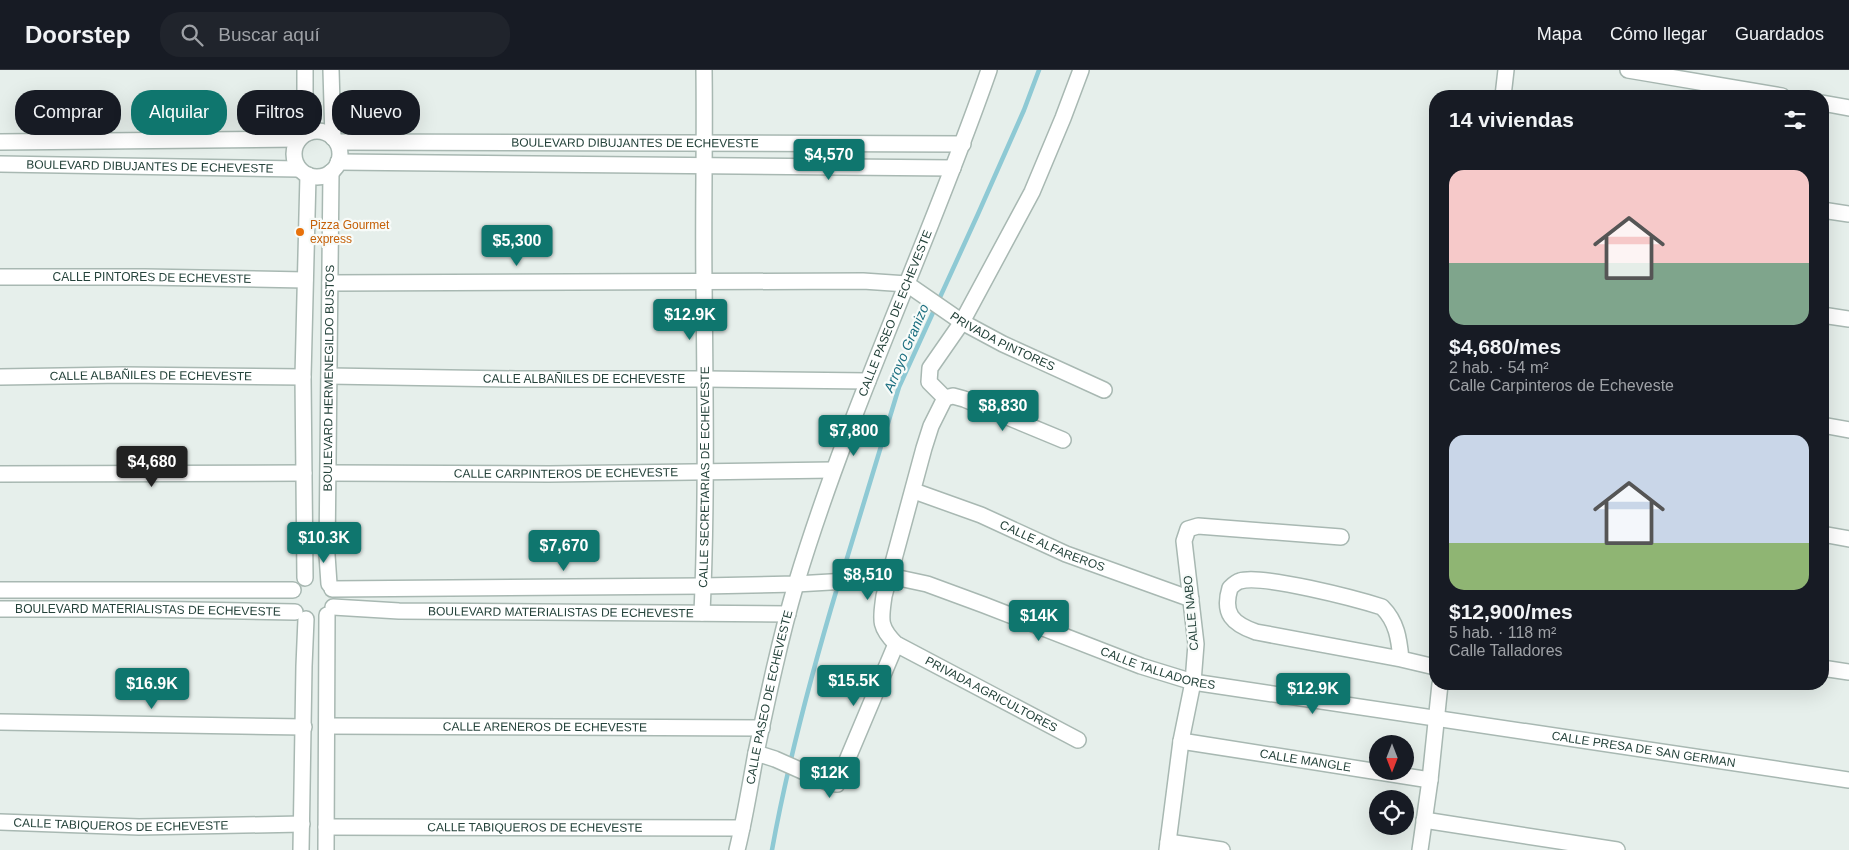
<!DOCTYPE html>
<html lang="es">
<meta charset="utf-8">
<style>
body{margin:0;font-family:Arial,sans-serif;background:#20242c;color:#f1f3f6;height:100vh;display:flex;flex-direction:column;font-size:19px;white-space:nowrap}
*{box-sizing:border-box;margin:0}
p{font-size:16px;color:#9ea1a6}
.icon{flex:none;width:28px;height:28px;fill:none;stroke:currentColor;stroke-width:2;stroke-linecap:round;stroke-linejoin:round}
.map{position:relative;flex:1;overflow:hidden}
.side{position:absolute;left:1429px;top:20px;width:400px;height:600px;display:flex;flex-direction:column;background:#171b24;border-radius:20px;box-shadow:0 5px 20px #0002}
.side>*{flex:none}
.guide{position:absolute;left:15px;top:20px;width:475px;height:45px;display:flex;gap:10px}
.needle{width:32px;rotate:180deg}
.fabs{position:absolute;left:1369px;top:665px;display:grid;gap:10px}
.fabs a{display:grid;place-items:center;width:45px;height:45px;border-radius:50%;background:#171b24;box-shadow:0 5px 20px #0002;font-size:25px}
.price{position:absolute;translate:-50% -42px;padding:0 11px;border-radius:5px;background:#0f766e;color:#fff;font-size:16px;line-height:32px;filter:drop-shadow(0 1px 2px #0008)}
.price::after{content:'';position:absolute;left:50%;top:30px;width:15px;height:11px;margin-left:-8px;background:inherit;clip-path:polygon(0 0,100% 0,50% 100%)}
.price.selected{background:#222;color:#fff}
ul{padding:0;list-style:none}
li{display:grid;align-content:center;gap:10px;height:265px;padding:0 20px}
li span{display:grid;place-items:center;height:155px;border-radius:15px;color:#555}
li>.icon{margin-inline-start:auto}
span .icon{width:90px;height:90px;fill:#fffc;stroke-width:1}
li b{font-size:21px}
h2{display:flex;justify-content:space-between;align-items:center;height:60px;padding:0 20px;font-size:21px}
.chip{padding:0 18px;border-radius:20px;background:#171b24;box-shadow:0 5px 20px #0002;font-size:18px;line-height:45px}
.chip.selected{background:#0f766e;color:#fff}
header{display:flex;align-items:center;gap:30px;box-sizing:border-box;height:70px;padding:0 25px;background:#171b24;border-bottom:1px solid #363941}
header strong{font-size:24px}
nav{display:flex;gap:28px;margin-inline-start:auto;font-size:18px}
.search{width:350px;height:45px;background:#20242c;display:flex;align-items:center;gap:12px;box-sizing:border-box;padding:0 18px;border-radius:20px;color:#9ea1a6;font-size:19px}
.map>svg:first-child{display:block}
.lines{fill:none;stroke-linecap:round;stroke-linejoin:round}
.stream{stroke:#8ec9d4;stroke-width:4.5}
.minor-casing{stroke:#a8b8b2;stroke-width:18}
.minor{stroke:#fff;stroke-width:15}
.food-dot{fill:#e8710a;stroke:#f7fbf9;stroke-width:2}
.labels{text-anchor:middle;stroke-width:4.5;stroke-linejoin:round;paint-order:stroke}
.street-label{font-size:12px;fill:#24423a;stroke:#f7fbf9}
.food-label{font-size:12px;fill:#c56008;stroke:#f7fbf9;text-anchor:start}
.water-label{font-size:14px;font-style:italic;fill:#1c6f80;stroke:#f7fbf9}
</style>
<header>
<strong>Doorstep</strong>
<div class="search"><svg class="icon" aria-label="search" viewBox="0 0 24 24"><circle cx="10" cy="10" r="6"/><path d="M15 15l6 6"/></svg>Buscar aquí</div>
<nav><a>Mapa</a><a>Cómo llegar</a><a>Guardados</a></nav>
</header>
<div class="map">
<svg width="1849" height="780" viewBox="0 0 1849 780">
<rect width="100%" height="100%" fill="#e6efeb"/>
<g class="lines">
<!-- stream -->
<path class="stream" d="M 841,508 L 899,317 L 978,144 L 1024,40 L 1039,0
M 772,780 C 788,691 812,602 838,515"/>
<defs>
<g id="minor">
<path d="M 305,0 L 305,38 L 309,62"/>
<path d="M 331,0 L 333,68"/>
<path d="M 1628,0 L 1782,26"/>
<path d="M 1503,26 L 1506,0"/>
<path d="M 1822,33 L 1849,38"/>
<circle cx="317" cy="84" r="23"/>
<path d="M 0,72 L 299,69"/>
<path id="s1" d="M 337,72 L 963,74"/>
<path d="M 338,92 L 953,98"/>
<path id="s2" d="M 0,94 L 299,99"/>
<path d="M 1822,140 L 1849,144"/>
<path id="s3" d="M 0,207 L 145,207 L 305,210"/>
<path id="s4" d="M 330,213 L 863,211 L 907,214 L 962,252 L 1003,274 L 1104,320"/>
<path d="M 1822,245 L 1849,249"/>
<path id="s5" d="M 329,306 L 516,309 L 706,309 L 868,311"/>
<path id="s6" d="M 0,307 L 123,305 L 303,307"/>
<path id="s7" d="M 945,328 L 931,356 L 924,378 L 884,526 C 881,549 878,556 896,574 L 1078,670"/>
<path d="M 945,328 L 929,312 L 930,298 L 962,252 L 1032,122 L 1063,48 L 1081,0"/>
<path d="M 945,328 L 953,326 L 964,329 L 1063,370"/>
<path d="M 1822,355 L 1849,360"/>
<path id="s8" d="M 328,403 L 549,404 L 833,400"/>
<path d="M 0,404 L 304,403"/>
<path id="s9" d="M 914,421 L 981,445 L 1066,484 L 1191,529"/>
<path d="M 1822,464 L 1849,469"/>
<path d="M 305,508 L 303,307 L 308,105"/>
<path id="s10" d="M 329,514 L 327,485 L 331,102"/>
<path id="s11" d="M 332,519 L 703,516 L 796,514 L 899,508 L 927,514 L 984,535 L 1141,596 L 1193,612 L 1849,710"/>
<path d="M 0,520 L 293,520"/>
<path id="s12" d="M 333,537 L 399,541 L 788,544"/>
<path id="s13" d="M 0,539 L 143,539 L 295,542"/>
<path id="s14" d="M 702,543 C 707,433 705,323 704,213 C 703,142 705,71 704,0"/>
<path d="M 1401,589 C 1399,569 1397,552 1382,537 C 1357,529 1262,504 1240,511 C 1236,512 1233,515 1230,518 C 1222,544 1233,554 1256,562 L 1401,589 L 1435,597"/>
<path d="M 1822,598 L 1849,602"/>
<path d="M 0,652 L 304,657"/>
<path id="s15" d="M 327,656 L 762,658"/>
<path id="s16" d="M 1181,671 L 1430,710"/>
<path d="M 756,683 L 775,689 L 829,713 L 837,714 L 896,574"/>
<path d="M 1424,750 L 1617,780"/>
<path id="s17" d="M 0,752 L 139,757 L 302,754"/>
<path id="s18" d="M 326,757 L 742,758"/>
<path d="M 1168,772 L 1222,780"/>
<path d="M 301,780 L 304,596 L 306,549"/>
<path d="M 326,780 L 327,545"/>
<path id="s19" d="M 737,780 C 745,748 750,715 756,683 C 768,626 780,569 796,514 C 849,338 929,173 989,0"/>
<path d="M 1167,780 L 1181,671 L 1193,612 L 1196,574 L 1184,471 L 1188,459 L 1198,456 L 1341,467"/>
<path d="M 1420,780 L 1430,710 L 1440,614"/>
</g>
</defs>
<!-- minor casing -->
<use href="#minor" class="minor-casing"/>
<!-- minor -->
<use href="#minor" class="minor"/>
</g>
<!-- markers -->
<circle class="food-dot" cx="300" cy="162" r="5"/>
<g class="labels">
<!-- street labels -->
<g class="street-label">
<text dy="4" stroke="none"><textPath href="#s1" startOffset="298">BOULEVARD DIBUJANTES DE ECHEVESTE</textPath></text>
<text dy="4" stroke="none"><textPath href="#s2" startOffset="150">BOULEVARD DIBUJANTES DE ECHEVESTE</textPath></text>
<text dy="4" stroke="none"><textPath href="#s3" startOffset="152">CALLE PINTORES DE ECHEVESTE</textPath></text>
<text dy="4" stroke="none"><textPath href="#s19" startOffset="561">CALLE PASEO DE ECHEVESTE</textPath></text>
<text dy="4" stroke="none"><textPath href="#s4" startOffset="689">PRIVADA PINTORES</textPath></text>
<text dy="4" stroke="none"><textPath href="#s6" startOffset="151">CALLE ALBAÑILES DE ECHEVESTE</textPath></text>
<text dy="4" stroke="none"><textPath href="#s10" startOffset="206">BOULEVARD HERMENEGILDO BUSTOS</textPath></text>
<text dy="4" stroke="none"><textPath href="#s5" startOffset="255">CALLE ALBAÑILES DE ECHEVESTE</textPath></text>
<text dy="4" stroke="none"><textPath href="#s8" startOffset="238">CALLE CARPINTEROS DE ECHEVESTE</textPath></text>
<text dy="4" stroke="none"><textPath href="#s14" startOffset="136">CALLE SECRETARIAS DE ECHEVESTE</textPath></text>
<text dy="4" stroke="none"><textPath href="#s9" startOffset="149">CALLE ALFAREROS</textPath></text>
<text dy="4" stroke="none"><textPath href="#s13" startOffset="148">BOULEVARD MATERIALISTAS DE ECHEVESTE</textPath></text>
<text dy="4" stroke="none"><textPath href="#s12" startOffset="228">BOULEVARD MATERIALISTAS DE ECHEVESTE</textPath></text>
<text transform="translate(1191 543) rotate(-95)" y="4">CALLE NABO</text>
<text dy="4" stroke="none"><textPath href="#s11" startOffset="842">CALLE TALLADORES</textPath></text>
<text dy="4" stroke="none"><textPath href="#s7" startOffset="368">PRIVADA AGRICULTORES</textPath></text>
<text dy="4" stroke="none"><textPath href="#s19" startOffset="156">CALLE PASEO DE ECHEVESTE</textPath></text>
<text dy="4" stroke="none"><textPath href="#s15" startOffset="218">CALLE ARENEROS DE ECHEVESTE</textPath></text>
<text dy="4" stroke="none"><textPath href="#s11" startOffset="1335">CALLE PRESA DE SAN GERMAN</textPath></text>
<text dy="4" stroke="none"><textPath href="#s16" startOffset="126">CALLE MANGLE</textPath></text>
<text dy="4" stroke="none"><textPath href="#s17" startOffset="121">CALLE TABIQUEROS DE ECHEVESTE</textPath></text>
<text dy="4" stroke="none"><textPath href="#s18" startOffset="209">CALLE TABIQUEROS DE ECHEVESTE</textPath></text>
</g>
<!-- food labels -->
<g class="food-label">
<text x="310" y="159">Pizza Gourmet<tspan x="310" dy="14">express</tspan></text>
</g>
<!-- water labels -->
<g class="water-label">
<text transform="translate(906 278) rotate(-67)" y="5">Arroyo Granizo</text>
</g>
</g>
</svg>
<div class="fabs">
<a><svg class="needle" viewBox="-14 -14 28 28"><path d="M0-13l5 13h-10z" fill="#e53935"/><path d="M0 13l5-13h-10z" fill="#9ea1a6"/></svg></a>
<a><svg class="icon" aria-label="locate" viewBox="0 0 24 24"><circle cx="12" cy="12" r="6"/><path d="M12 2v4M12 18v4M2 12h4M18 12h4"/></svg></a>
</div>
<b class="price" style="left:829px;top:111px">$4,570</b>
<b class="price" style="left:517px;top:197px">$5,300</b>
<b class="price" style="left:690px;top:271px">$12.9K</b>
<b class="price" style="left:1003px;top:362px">$8,830</b>
<b class="price" style="left:854px;top:387px">$7,800</b>
<b class="price selected" style="left:152px;top:418px">$4,680</b>
<b class="price" style="left:324px;top:494px">$10.3K</b>
<b class="price" style="left:564px;top:502px">$7,670</b>
<b class="price" style="left:868px;top:531px">$8,510</b>
<b class="price" style="left:1039px;top:572px">$14K</b>
<b class="price" style="left:854px;top:637px">$15.5K</b>
<b class="price" style="left:152px;top:640px">$16.9K</b>
<b class="price" style="left:1313px;top:645px">$12.9K</b>
<b class="price" style="left:830px;top:729px">$12K</b>
<div class="guide">
<a class="chip">Comprar</a>
<a class="chip selected">Alquilar</a>
<a class="chip">Filtros</a>
<a class="chip">Nuevo</a>
</div>
<section class="side">
<h2>14 viviendas<svg class="icon" aria-label="filters" viewBox="0 0 24 24"><path d="M4 7h16M4 17h16"/><circle cx="9" cy="7" r="2"/><circle cx="15" cy="17" r="2"/></svg></h2>
<ul>
<li><span style="background:linear-gradient(#f6c9c9 60%,#7fa58c 0)"><svg class="icon" aria-label="home" viewBox="0 0 24 24"><path d="M3 11l9-7 9 7M6 9v11h12V9"/></svg></span><div><b>$4,680/mes</b><p>2 hab. · 54 m²</p><p>Calle Carpinteros de Echeveste</p></div></li>
<li><span style="background:linear-gradient(#c9d6e8 70%,#8fb573 0)"><svg class="icon" aria-label="home" viewBox="0 0 24 24"><path d="M3 11l9-7 9 7M6 9v11h12V9"/></svg></span><div><b>$12,900/mes</b><p>5 hab. · 118 m²</p><p>Calle Talladores</p></div></li>
</ul>
</section>
</div>
